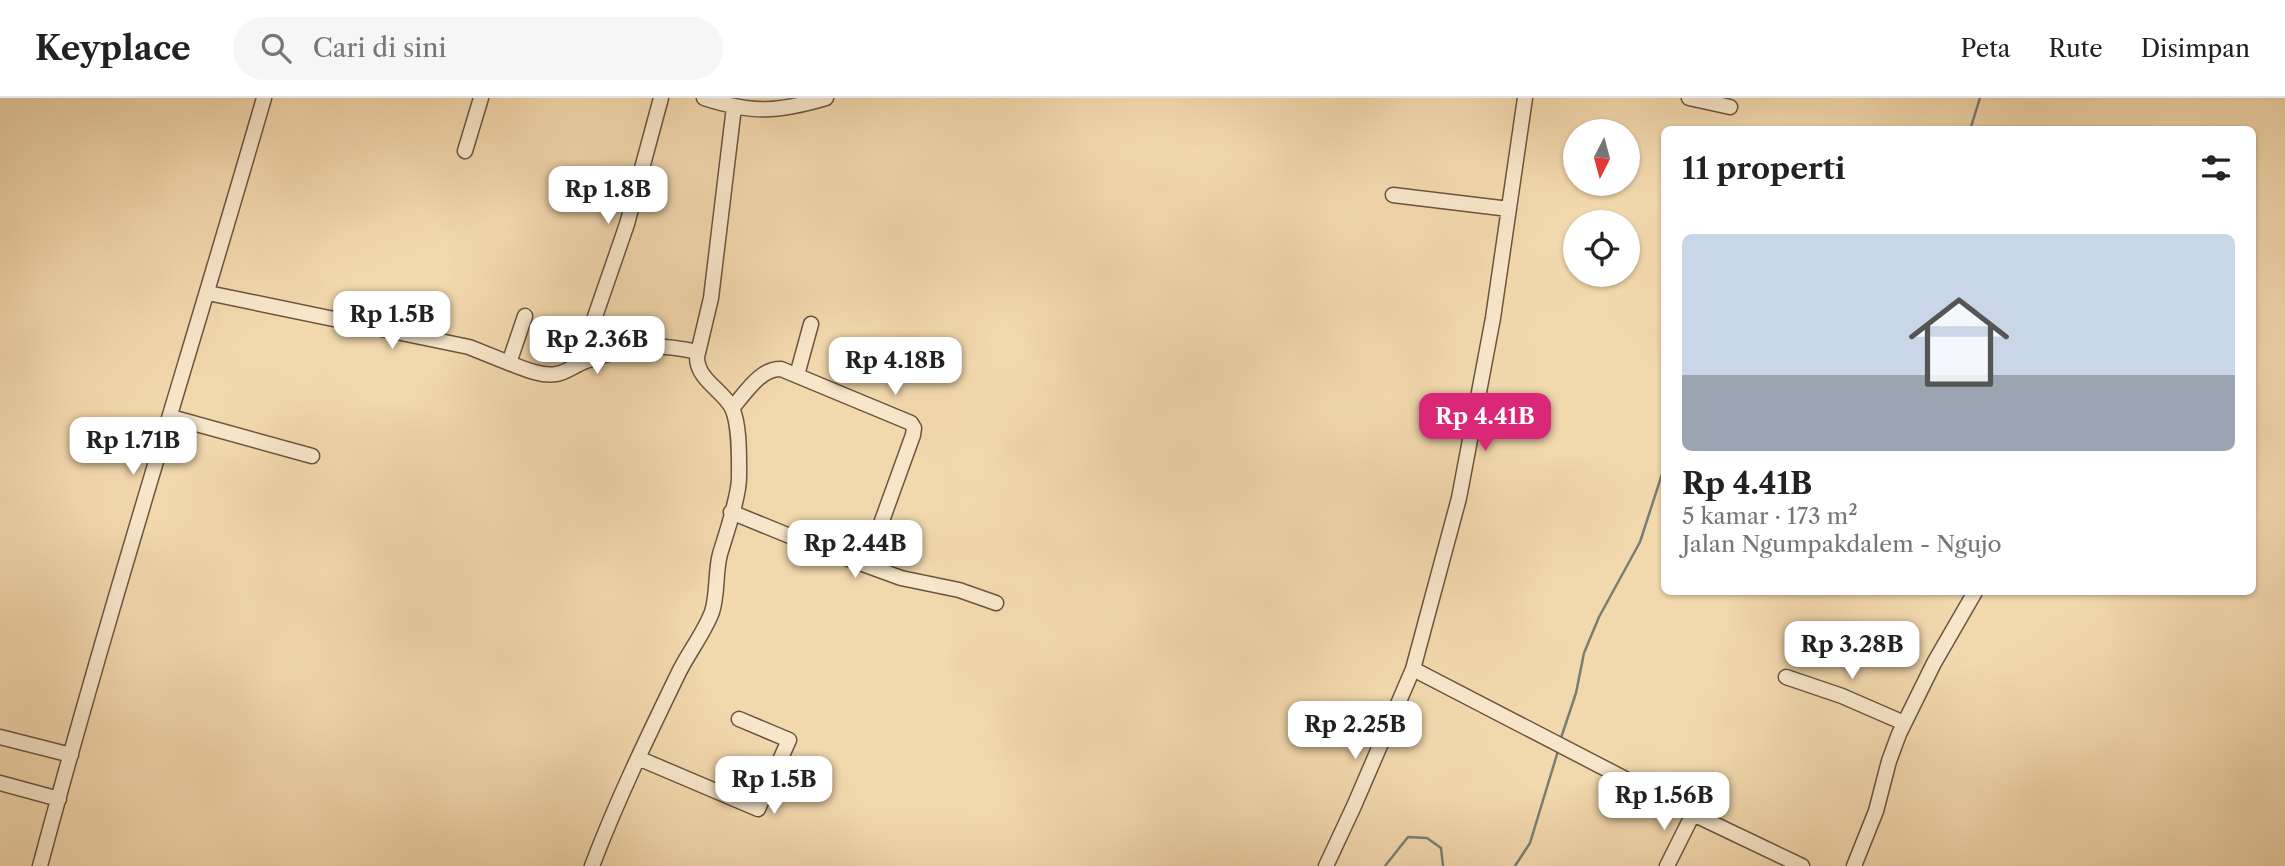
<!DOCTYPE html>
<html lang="id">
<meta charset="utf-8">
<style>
body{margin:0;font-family:"Libre Caslon Text",serif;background:#f6f6f6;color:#222;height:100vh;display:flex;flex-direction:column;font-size:26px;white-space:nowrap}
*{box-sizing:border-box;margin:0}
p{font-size:23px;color:#767676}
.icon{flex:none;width:38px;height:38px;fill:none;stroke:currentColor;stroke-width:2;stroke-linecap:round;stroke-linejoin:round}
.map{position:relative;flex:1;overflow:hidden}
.drawer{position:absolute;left:1661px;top:28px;width:595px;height:469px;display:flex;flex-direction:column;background:#fff;border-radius:10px;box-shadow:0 2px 5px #0004}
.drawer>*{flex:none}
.needle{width:46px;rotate:186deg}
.buttons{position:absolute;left:1563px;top:21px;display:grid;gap:14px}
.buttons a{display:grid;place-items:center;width:77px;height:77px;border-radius:50%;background:#fff;box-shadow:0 2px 5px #0004;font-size:35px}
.price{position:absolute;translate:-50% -60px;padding:0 16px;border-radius:14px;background:#fff;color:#222;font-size:23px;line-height:46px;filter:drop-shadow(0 2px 4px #0008)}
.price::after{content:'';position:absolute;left:50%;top:42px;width:21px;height:16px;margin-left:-10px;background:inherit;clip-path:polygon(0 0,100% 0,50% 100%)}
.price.active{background:#db2777;color:#fff}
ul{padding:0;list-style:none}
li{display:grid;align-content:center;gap:14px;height:371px;padding:0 21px}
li+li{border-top:2px solid #e0e0e0}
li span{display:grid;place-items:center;height:217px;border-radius:10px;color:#555}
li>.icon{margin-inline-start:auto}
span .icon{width:126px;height:126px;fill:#fffc;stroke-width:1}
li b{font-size:30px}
h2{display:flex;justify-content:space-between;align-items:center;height:84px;padding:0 21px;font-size:30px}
header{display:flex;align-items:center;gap:42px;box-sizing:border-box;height:98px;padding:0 35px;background:#fff;border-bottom:2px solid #e0e0e0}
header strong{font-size:33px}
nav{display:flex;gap:38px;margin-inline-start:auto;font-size:24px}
.search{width:490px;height:63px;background:#f6f6f6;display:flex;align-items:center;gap:18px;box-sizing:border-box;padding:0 24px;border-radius:38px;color:#767676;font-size:26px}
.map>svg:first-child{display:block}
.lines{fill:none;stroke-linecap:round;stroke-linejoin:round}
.stream{stroke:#777f75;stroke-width:2.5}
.minor-casing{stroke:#6c553e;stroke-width:17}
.minor{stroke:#f7e6ca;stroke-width:14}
</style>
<header>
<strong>Keyplace</strong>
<div class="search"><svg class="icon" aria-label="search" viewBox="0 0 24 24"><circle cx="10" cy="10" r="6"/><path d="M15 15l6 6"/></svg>Cari di sini</div>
<nav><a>Peta</a><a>Rute</a><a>Disimpan</a></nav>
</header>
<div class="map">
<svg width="2285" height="768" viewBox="0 0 2285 768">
<rect width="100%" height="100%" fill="#f2d8ad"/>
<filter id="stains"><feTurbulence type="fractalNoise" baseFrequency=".00286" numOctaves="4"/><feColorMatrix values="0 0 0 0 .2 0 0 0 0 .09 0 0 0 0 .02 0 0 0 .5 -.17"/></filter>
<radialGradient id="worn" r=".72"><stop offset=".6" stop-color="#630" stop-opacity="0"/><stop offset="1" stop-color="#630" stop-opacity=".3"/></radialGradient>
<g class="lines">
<!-- stream -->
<path class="stream" d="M 1970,32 L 1980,0
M 1560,643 L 1576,595 L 1584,555 L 1599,519 L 1640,444 L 1664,370
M 1385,768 L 1408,739 L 1427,740 L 1441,750 L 1443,768
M 1515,768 L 1530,745 L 1558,653"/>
<defs>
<path id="minor" d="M 704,0 C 753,16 778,14 826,0
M 1525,0 L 1493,220 L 1459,400 L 1413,571 L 1693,716 L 1802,768
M 1689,0 L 1730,9
M 465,53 L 481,0
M 1393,97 L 1509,111
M 208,195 L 469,249 L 509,265 L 525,218
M 509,265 C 522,270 542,279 556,276 C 566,275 576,266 586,263 C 630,248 652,244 698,254
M 579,265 L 627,126 L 661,0
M 797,277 L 811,226
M 732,310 C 745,296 760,270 781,271 L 911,325 L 914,330 L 913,337 L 866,467
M 171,319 L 312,358
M 731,414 L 824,452 L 901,480 L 959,492 L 996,505
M 1786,579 L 1842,598 L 1904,625
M 0,639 L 71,657
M 638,660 L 758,711 L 789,642 L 739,621
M 0,685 L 59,701
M 40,768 C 109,510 190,256 264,0
M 592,768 C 617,702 648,638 679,574 C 689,554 704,535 712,514 C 718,495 715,475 720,456 C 726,436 739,399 739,379 C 739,361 740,327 732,310 C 723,292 697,282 697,259 L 711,200 L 734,9
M 1326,768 L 1354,708 L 1413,571
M 1667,768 L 1693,716
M 1854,768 L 1876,713 L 1889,663 L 1899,636 L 1934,565 L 1975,494"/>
</defs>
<!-- minor casing -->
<use href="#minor" class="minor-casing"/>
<!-- minor -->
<use href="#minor" class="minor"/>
</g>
<rect width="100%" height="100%" filter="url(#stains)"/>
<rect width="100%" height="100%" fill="url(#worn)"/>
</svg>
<div class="buttons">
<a><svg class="needle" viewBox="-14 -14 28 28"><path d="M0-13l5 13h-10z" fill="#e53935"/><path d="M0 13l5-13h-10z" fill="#767676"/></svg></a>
<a><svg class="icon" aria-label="locate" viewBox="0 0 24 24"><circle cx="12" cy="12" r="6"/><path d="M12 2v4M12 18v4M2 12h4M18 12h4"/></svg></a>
</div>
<b class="price" style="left:608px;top:128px">Rp 1.8B</b>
<b class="price" style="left:392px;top:253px">Rp 1.5B</b>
<b class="price" style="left:597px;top:278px">Rp 2.36B</b>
<b class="price" style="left:895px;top:299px">Rp 4.18B</b>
<b class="price active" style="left:1485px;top:355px">Rp 4.41B</b>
<b class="price" style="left:133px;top:379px">Rp 1.71B</b>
<b class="price" style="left:855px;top:482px">Rp 2.44B</b>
<b class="price" style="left:1852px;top:583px">Rp 3.28B</b>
<b class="price" style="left:1355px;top:663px">Rp 2.25B</b>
<b class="price" style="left:774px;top:718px">Rp 1.5B</b>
<b class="price" style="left:1664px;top:734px">Rp 1.56B</b>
<section class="drawer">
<h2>11 properti<svg class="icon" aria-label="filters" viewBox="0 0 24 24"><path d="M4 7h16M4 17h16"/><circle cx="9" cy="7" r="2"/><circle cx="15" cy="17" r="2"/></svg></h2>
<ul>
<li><span style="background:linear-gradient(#c9d6e8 65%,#9aa5b1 0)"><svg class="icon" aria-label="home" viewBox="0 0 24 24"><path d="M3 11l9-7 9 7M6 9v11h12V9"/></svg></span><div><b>Rp 4.41B</b><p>5 kamar · 173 m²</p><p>Jalan Ngumpakdalem - Ngujo</p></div></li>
</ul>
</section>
</div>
